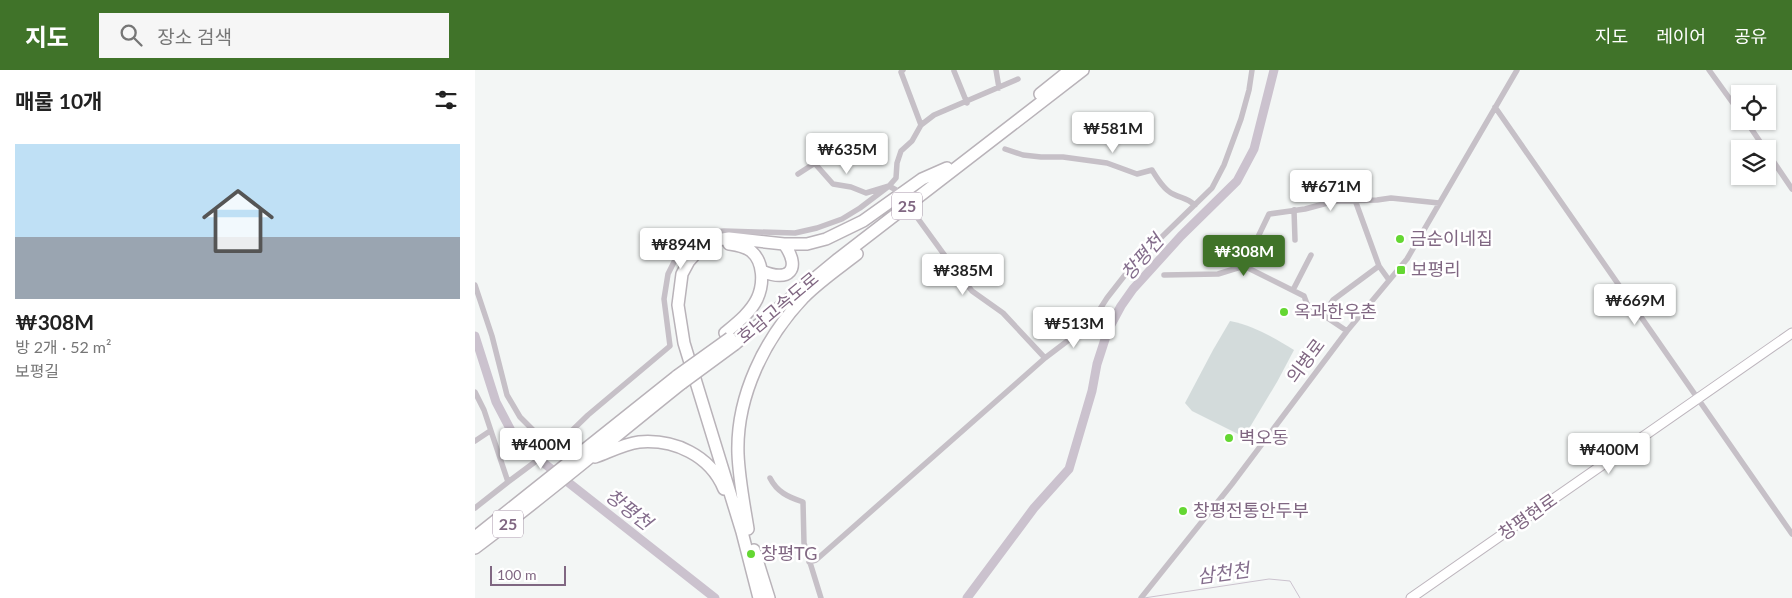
<!DOCTYPE html>
<html lang="ko">
<meta charset="utf-8">
<style>
body{margin:0;font-family:Lato,"Noto Sans KR",sans-serif;background:#f6f6f6;color:#222;height:100vh;display:flex;flex-direction:column;font-size:19px;white-space:nowrap}
*{box-sizing:border-box;margin:0}
p{font-size:16px;color:#767676}
.icon{flex:none;width:28px;height:28px;fill:none;stroke:currentColor;stroke-width:2;stroke-linecap:round;stroke-linejoin:round}
.map{position:relative;flex:1;overflow:hidden}
.details{display:flex;flex-direction:column;background:#fff;width:475px}
.details>*{flex:none}
.tools{position:absolute;left:1256px;top:15px;display:grid;gap:10px}
.tools a{display:grid;place-items:center;width:45px;height:45px;border-radius:0px;background:#fff;box-shadow:0 1px 4px #0004;font-size:25px}
.scale{position:absolute;left:15px;bottom:12px;width:76px;box-sizing:border-box;padding-left:5px;border:2px solid #806782;border-top:0;font-size:14px;line-height:18px;white-space:nowrap;color:#806782;-webkit-text-stroke:4px #fff;paint-order:stroke}
.price{position:absolute;translate:-50% -42px;padding:0 11px;border-radius:5px;background:#fff;color:#222;font-size:16px;line-height:32px;filter:drop-shadow(0 1px 2px #0008)}
.price::after{content:'';position:absolute;left:50%;top:30px;width:15px;height:11px;margin-left:-8px;background:inherit;clip-path:polygon(0 0,100% 0,50% 100%)}
.price.selected{background:#407329;color:#fff}
ul{padding:0;list-style:none}
li{display:grid;align-content:center;gap:10px;height:265px;padding:0 15px}
li span{display:grid;place-items:center;height:155px;border-radius:0px;color:#555}
li>.icon{margin-inline-start:auto}
span .icon{width:90px;height:90px;fill:#fffc;stroke-width:1}
li b{font-size:21px}
h2{display:flex;justify-content:space-between;align-items:center;height:60px;padding:0 15px;font-size:21px}
header{display:flex;align-items:center;gap:30px;box-sizing:border-box;height:70px;padding:0 25px;background:#407329;color:#fff}
header strong{font-size:24px}
nav{display:flex;gap:28px;margin-inline-start:auto;font-size:18px}
.search{width:350px;height:45px;background:#f6f6f6;display:flex;align-items:center;gap:12px;box-sizing:border-box;padding:0 18px;border-radius:0px;color:#767676;font-size:19px}
main{display:flex;flex:1;min-height:0}
.map>svg:first-child{display:block}
.green{fill:#d3dbdb}
.lines{fill:none;stroke-linecap:round;stroke-linejoin:round}
.stream{stroke:#cbc2ce;stroke-width:1}
.river{stroke:#cbc2ce;stroke-width:9}
.secondary-casing{stroke:#bdb5bd;stroke-width:11}
.highway-casing{stroke:#b9b3b9;stroke-width:14}
.street{stroke:#c6c0c7;stroke-width:5.5}
.secondary{stroke:#fff;stroke-width:9}
.highway{stroke:#fff;stroke-width:11}
.highway-bridge-casing{stroke:#b9b3b9;stroke-width:14;stroke-linecap:butt}
.highway-bridge{stroke:#fff;stroke-width:11}
.poi-dot{fill:#64d732;stroke:#fff;stroke-width:2}
.labels{text-anchor:middle;stroke-width:5;stroke-linejoin:round;paint-order:stroke}
.shield{fill:#fff;stroke:#a695a8;stroke-width:1}
.shield-label{font-size:16px;font-weight:bold;fill:#806782}
.poi-label{font-size:18px;fill:#806782;stroke:#fff;text-anchor:start}
.street-label{font-size:18px;fill:#806782;stroke:#fff}
.water-label{font-size:19px;font-style:italic;fill:#846d8c;stroke:#fff}
</style>
<header>
<strong>지도</strong>
<div class="search"><svg class="icon" aria-label="search" viewBox="0 0 24 24"><circle cx="10" cy="10" r="6"/><path d="M15 15l6 6"/></svg>장소 검색</div>
<nav><a>지도</a><a>레이어</a><a>공유</a></nav>
</header>
<main>
<section class="details">
<h2>매물 10개<svg class="icon" aria-label="filters" viewBox="0 0 24 24"><path d="M4 7h16M4 17h16"/><circle cx="9" cy="7" r="2"/><circle cx="15" cy="17" r="2"/></svg></h2>
<ul>
<li><span style="background:linear-gradient(#bfe0f5 60%,#9aa5b1 0)"><svg class="icon" aria-label="home" viewBox="0 0 24 24"><path d="M3 11l9-7 9 7M6 9v11h12V9"/></svg></span><div><b>₩308M</b><p>방 2개 · 52 m²</p><p>보평길</p></div></li>
</ul>
</section>
<div class="map">
<svg width="1317" height="528" viewBox="0 0 1317 528">
<rect width="100%" height="100%" fill="#f3f6f5"/>
<!-- green -->
<path class="green" d="M 755,251 C 779,256 798,267 819,280 L 802,312 L 769,367 L 717,341 L 710,333 L 738,280 Z"/>
<g class="lines">
<!-- stream -->
<path class="stream" d="M 669,528 L 794,509 L 815,511 L 825,528"/>
<!-- river -->
<path class="river" d="M 0,266 L 21,332 L 42,372 L 240,528
M 492,528 L 559,438 L 594,399 L 617,321 L 622,294 L 633,260 L 646,236 L 658,219 L 706,166 L 762,111 L 779,79 L 799,0"/>
<defs>
<path id="secondary" d="M 936,528 L 1317,263"/>
<path id="highway" d="M 565,24 L 595,0
M 287,201 C 314,213 327,199 309,174
M 250,263 C 262,253 275,243 282,229 C 289,214 289,192 276,181 C 269,176 261,175 254,174
M 260,274 L 363,189 L 608,0
M 120,387 C 134,382 149,374 164,372 C 199,369 235,385 249,419
M 273,459 C 269,434 264,409 263,384 C 261,326 290,268 329,227 C 345,211 364,198 382,184
M 0,467 L 202,306
M 0,478 C 71,425 138,368 207,313
M 279,480 L 294,528
M 284,528 L 267,462 L 209,273 L 203,235 L 207,204 L 214,191 L 223,181 L 236,171 L 254,168 L 309,174 L 332,174 L 351,169 L 388,151 L 447,109 L 472,98"/>
</defs>
<!-- secondary casing -->
<use href="#secondary" class="secondary-casing"/>
<!-- highway casing -->
<use href="#highway" class="highway-casing"/>
<!-- street -->
<path class="street" d="M 428,0 L 426,2 L 446,55
M 521,0 L 524,18
M 1234,0 L 1265,43
M 479,1 L 492,33
M 1020,37 L 1317,464
M 1271,51 L 1290,79
M 530,79 L 548,85 L 566,87 L 588,87 L 632,93 L 662,104 L 677,100 C 682,108 689,120 698,124 C 708,129 711,127 720,135
M 1292,82 L 1317,119
M 335,88 L 358,114 L 376,117 L 391,123 L 414,116 L 421,120
M 323,104 L 340,93
M 880,130 L 904,196 L 914,210
M 436,139 L 481,201 L 497,221 L 528,243 L 570,288
M 819,140 L 820,170
M 769,196 L 794,144 L 830,139 L 860,131 L 902,130 L 916,128 L 964,133
M 689,205 L 743,204 L 769,196 L 829,226 L 832,234 L 848,245
M 0,215 L 17,266 L 32,325 L 45,347 L 65,367 L 80,377
M 818,220 L 836,185
M 872,261 L 848,245 L 858,230 L 904,196
M 0,322 L 9,340 L 33,412 L 0,438
M 0,371 L 15,361
M 295,408 C 302,422 313,427 328,432 L 329,473 L 346,528
M 33,412 L 80,377 L 113,345 L 195,276 L 189,229 L 193,204 L 204,182 L 216,171 L 232,163 L 249,161 L 320,163 L 342,158 L 367,149 L 385,138 L 414,116 L 421,108 L 422,93 L 426,81 L 437,71 L 446,55 L 459,45 L 543,9
M 334,492 L 341,490 L 570,288 L 616,253 L 632,228 L 657,196 L 737,118 L 749,95 L 766,49 L 774,20 L 777,0
M 666,528 L 757,414 L 872,261 L 932,189 L 1042,0"/>
<!-- secondary -->
<use href="#secondary" class="secondary"/>
<!-- highway -->
<use href="#highway" class="highway"/>
<defs>
<path id="highway-bridge" d="M 202,306 L 255,268
M 207,313 L 260,274"/>
</defs>
<!-- highway-bridge casing -->
<use href="#highway-bridge" class="highway-bridge-casing"/>
<!-- highway-bridge -->
<use href="#highway-bridge" class="highway-bridge"/>
</g>
<!-- markers -->
<g class="poi-dot">
<circle cx="925" cy="169" r="5"/>
<rect x="921" y="195" width="10" height="10" rx="2.5"/>
<circle cx="809" cy="242" r="5"/>
<circle cx="754" cy="368" r="5"/>
<circle cx="708" cy="441" r="5"/>
<circle cx="276" cy="484" r="5"/>
</g>
<g class="labels">
<!-- shield labels -->
<g class="shield">
<rect x="417" y="122.5" width="30" height="27" rx="4"/>
<rect x="18" y="440.5" width="30" height="27" rx="4"/>
</g>
<g class="shield-label">
<text x="432" y="142">25</text>
<text x="33" y="460">25</text>
</g>
<!-- poi labels -->
<g class="poi-label">
<text x="935" y="175">금순이네집</text>
<text x="936" y="206">보평리</text>
<text x="819" y="248">옥과한우촌</text>
<text x="764" y="374">벽오동</text>
<text x="718" y="447">창평전통안두부</text>
<text x="286" y="490">창평TG</text>
</g>
<!-- street labels -->
<g class="street-label">
<text transform="translate(303 238) rotate(-40)" y="6">호남고속도로</text>
<text transform="translate(831 291) rotate(-53)" y="6">의병로</text>
<text transform="translate(1053 447) rotate(-35)" y="6">창평현로</text>
</g>
<!-- water labels -->
<g class="water-label">
<text transform="translate(667 187) rotate(-49)" y="7">창평천</text>
<text transform="translate(154 439) rotate(38)" y="7">창평천</text>
<text transform="translate(748 503) rotate(-8)" y="7">삼천천</text>
</g>
</g>
</svg>
<div class="tools">
<a><svg class="icon" aria-label="locate" viewBox="0 0 24 24"><circle cx="12" cy="12" r="6"/><path d="M12 2v4M12 18v4M2 12h4M18 12h4"/></svg></a>
<a><svg class="icon" aria-label="layers" viewBox="0 0 24 24"><path d="M12 4l9 5-9 5-9-5zM3 14l9 5 9-5"/></svg></a>
</div>
<div class="scale">100 m</div>
<b class="price" style="left:638px;top:84px">₩581M</b>
<b class="price" style="left:372px;top:105px">₩635M</b>
<b class="price" style="left:856px;top:142px">₩671M</b>
<b class="price" style="left:206px;top:200px">₩894M</b>
<b class="price selected" style="left:769px;top:207px">₩308M</b>
<b class="price" style="left:488px;top:226px">₩385M</b>
<b class="price" style="left:1160px;top:256px">₩669M</b>
<b class="price" style="left:599px;top:279px">₩513M</b>
<b class="price" style="left:66px;top:400px">₩400M</b>
<b class="price" style="left:1134px;top:405px">₩400M</b>
</div>
</main>
